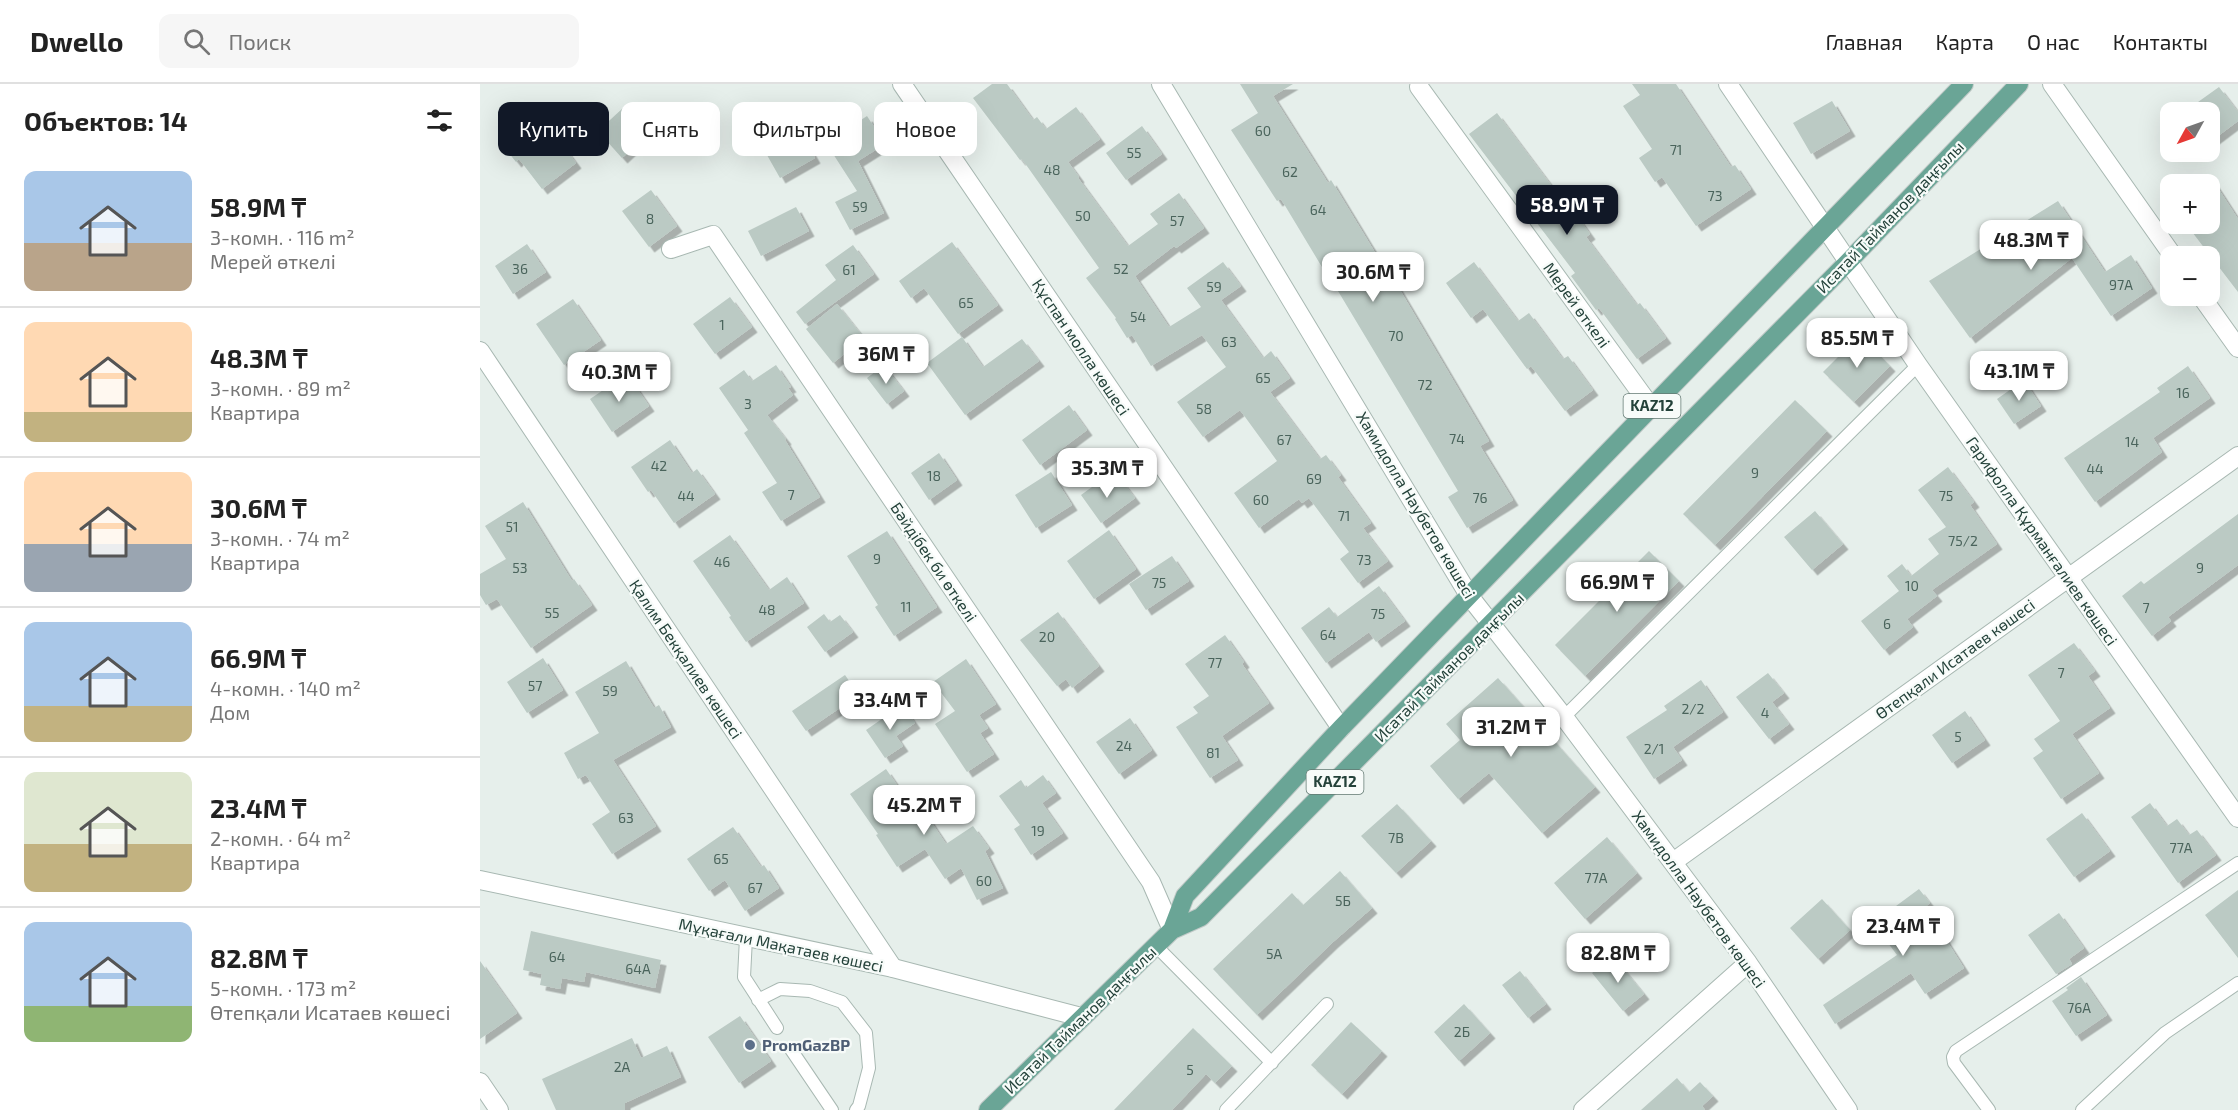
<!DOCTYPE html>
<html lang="ru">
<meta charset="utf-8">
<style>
body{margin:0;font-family:"Exo 2",sans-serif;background:#f6f6f6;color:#222;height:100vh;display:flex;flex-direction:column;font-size:22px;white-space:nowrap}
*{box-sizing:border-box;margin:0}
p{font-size:20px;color:#767676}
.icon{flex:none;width:33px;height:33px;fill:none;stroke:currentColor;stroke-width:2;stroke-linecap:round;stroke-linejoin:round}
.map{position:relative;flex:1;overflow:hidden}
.sheet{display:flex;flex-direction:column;background:#fff;width:480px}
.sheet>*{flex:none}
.hud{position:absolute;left:18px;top:18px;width:570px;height:54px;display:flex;gap:12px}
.needle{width:39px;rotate:230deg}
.tools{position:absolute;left:1680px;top:18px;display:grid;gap:12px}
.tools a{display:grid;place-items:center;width:60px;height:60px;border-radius:12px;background:#fff;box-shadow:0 6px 24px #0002;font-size:30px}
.price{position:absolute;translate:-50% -51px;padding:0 14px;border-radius:12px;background:#fff;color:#222;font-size:20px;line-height:39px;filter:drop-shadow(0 2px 3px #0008)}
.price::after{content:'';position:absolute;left:50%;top:36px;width:18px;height:14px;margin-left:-9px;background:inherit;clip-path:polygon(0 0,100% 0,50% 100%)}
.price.active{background:#111827;color:#fff}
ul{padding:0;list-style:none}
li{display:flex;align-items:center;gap:18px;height:150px;padding:0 24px}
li+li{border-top:2px solid #e0e0e0}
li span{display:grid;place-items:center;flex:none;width:168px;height:120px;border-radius:12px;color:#555}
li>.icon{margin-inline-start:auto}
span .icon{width:72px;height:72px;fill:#fffc;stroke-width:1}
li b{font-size:26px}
h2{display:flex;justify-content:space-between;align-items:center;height:72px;padding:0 24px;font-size:26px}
.tag{padding:0 21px;border-radius:12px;background:#fff;box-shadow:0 6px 24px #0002;font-size:21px;line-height:54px}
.tag.active{background:#111827;color:#fff}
header{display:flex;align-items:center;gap:36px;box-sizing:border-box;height:84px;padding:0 30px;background:#fff;border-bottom:2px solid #e0e0e0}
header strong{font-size:28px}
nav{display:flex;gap:33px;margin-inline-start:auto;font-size:21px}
.search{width:420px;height:54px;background:#f6f6f6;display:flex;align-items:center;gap:15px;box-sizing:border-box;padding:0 21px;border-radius:12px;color:#767676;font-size:22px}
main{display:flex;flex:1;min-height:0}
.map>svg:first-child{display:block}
.building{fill:#bbcac4;filter:url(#shadow)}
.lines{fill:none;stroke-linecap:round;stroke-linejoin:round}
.service-casing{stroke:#a8b8b2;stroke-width:14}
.minor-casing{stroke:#a8b8b2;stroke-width:20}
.tertiary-casing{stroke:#a8b8b2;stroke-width:20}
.primary-casing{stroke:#c2cac8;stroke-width:20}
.service{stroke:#fff;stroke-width:12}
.minor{stroke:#fff;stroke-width:18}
.tertiary{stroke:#fff;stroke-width:18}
.primary{stroke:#6aa596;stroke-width:18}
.service-dot{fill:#5c6f8a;stroke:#f7fbf9;stroke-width:2}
.labels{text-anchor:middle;stroke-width:4.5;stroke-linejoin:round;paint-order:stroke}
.number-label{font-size:14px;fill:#4a645c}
.shield{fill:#f7fbf9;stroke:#637a73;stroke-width:1.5}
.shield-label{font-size:15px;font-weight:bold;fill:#24423a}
.street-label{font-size:16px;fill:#24423a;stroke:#f7fbf9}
.service-label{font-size:16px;font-weight:bold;fill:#4e5e75;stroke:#f7fbf9;text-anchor:start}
</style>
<header>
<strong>Dwello</strong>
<div class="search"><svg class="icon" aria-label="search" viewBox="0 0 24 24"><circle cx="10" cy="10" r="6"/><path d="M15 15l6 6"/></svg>Поиск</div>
<nav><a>Главная</a><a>Карта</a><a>О нас</a><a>Контакты</a></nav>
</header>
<main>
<section class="sheet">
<h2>Объектов: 14<svg class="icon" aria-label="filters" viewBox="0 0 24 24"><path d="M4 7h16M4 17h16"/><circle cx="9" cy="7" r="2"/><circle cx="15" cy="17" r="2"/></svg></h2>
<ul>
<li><span style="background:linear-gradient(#a9c7e8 60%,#b9a48a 0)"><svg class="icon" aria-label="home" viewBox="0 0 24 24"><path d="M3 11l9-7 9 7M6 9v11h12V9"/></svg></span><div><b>58.9M ₸</b><p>3-комн. · 116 m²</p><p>Мерей өткелі</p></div></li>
<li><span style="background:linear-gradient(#ffd9b3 75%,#c2b280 0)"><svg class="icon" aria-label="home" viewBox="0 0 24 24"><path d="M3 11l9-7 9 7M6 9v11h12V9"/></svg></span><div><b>48.3M ₸</b><p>3-комн. · 89 m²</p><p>Квартира</p></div></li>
<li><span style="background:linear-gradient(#ffd9b3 60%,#9aa5b1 0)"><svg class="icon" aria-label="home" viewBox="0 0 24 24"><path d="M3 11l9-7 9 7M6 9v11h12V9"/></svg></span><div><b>30.6M ₸</b><p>3-комн. · 74 m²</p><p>Квартира</p></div></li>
<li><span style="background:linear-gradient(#a9c7e8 70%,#c2b280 0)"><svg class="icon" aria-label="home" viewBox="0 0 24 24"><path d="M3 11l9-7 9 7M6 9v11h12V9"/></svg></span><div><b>66.9M ₸</b><p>4-комн. · 140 m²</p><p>Дом</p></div></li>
<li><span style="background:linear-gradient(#dfe7d0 60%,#c2b280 0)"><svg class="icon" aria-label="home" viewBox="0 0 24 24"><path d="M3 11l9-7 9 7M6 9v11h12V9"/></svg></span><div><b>23.4M ₸</b><p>2-комн. · 64 m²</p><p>Квартира</p></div></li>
<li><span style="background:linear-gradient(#a9c7e8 70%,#8fb573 0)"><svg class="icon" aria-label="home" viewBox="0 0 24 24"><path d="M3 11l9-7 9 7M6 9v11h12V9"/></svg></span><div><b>82.8M ₸</b><p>5-комн. · 173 m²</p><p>Өтепқали Исатаев көшесі</p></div></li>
</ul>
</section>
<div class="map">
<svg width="1758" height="1026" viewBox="0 0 1758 1026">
<defs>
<filter id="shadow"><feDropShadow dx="5.5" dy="5.5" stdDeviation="0" flood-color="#0004"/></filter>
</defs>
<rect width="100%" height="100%" fill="#e6efeb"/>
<!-- building -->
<path class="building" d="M 512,0 L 527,0 L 553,36 L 557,33 L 566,45 L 596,23 L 620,55 L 588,78 L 599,93 L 598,94 L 648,162 L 678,140 L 670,130 L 699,109 L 724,144 L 696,164 L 694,162 L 655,192 L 689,243 L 721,223 L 707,204 L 743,178 L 761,202 L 741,216 L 783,274 L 791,267 L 810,294 L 790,308 L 840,375 L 846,371 L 861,391 L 858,393 L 891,439 L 883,444 L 908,477 L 878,499 L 860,475 L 869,468 L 829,414 L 822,419 L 819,415 L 779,444 L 754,409 L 797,377 L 760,326 L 723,353 L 697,318 L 746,283 L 722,251 L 671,282 L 652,251 L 647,254 L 635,235 L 636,234 L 606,194 L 619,184 L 542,75 L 540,76 L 493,14 Z
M 760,0 L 813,0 L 793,12 L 848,99 L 851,96 L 905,185 L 907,184 L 1009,357 L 1000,362 L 1033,416 L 987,444 L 968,413 L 978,407 L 852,197 L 851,198 L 801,115 L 797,117 L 751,46 L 778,29 Z
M 1152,0 L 1196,0 L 1251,83 L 1255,81 L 1271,105 L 1216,142 L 1182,93 L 1175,98 L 1159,74 L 1172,65 L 1143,22 L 1160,11 Z
M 1739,3 L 1758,28 L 1758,37 L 1730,58 L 1730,28 L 1704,28 Z
M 1352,17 L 1370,47 L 1331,70 L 1313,39 Z
M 143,24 L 167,51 L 142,74 L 118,47 Z
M 1017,29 L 1083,117 L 1085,115 L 1110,150 L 1106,153 L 1157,221 L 1160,219 L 1186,254 L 1157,275 L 1119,224 L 1116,226 L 1091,192 L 1095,189 L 989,50 Z
M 387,32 L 405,60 L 378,77 L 404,129 L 370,146 L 355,118 L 377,107 L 346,59 Z
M 51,35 L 69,57 L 76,52 L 96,79 L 62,105 L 39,75 L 36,78 L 21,59 Z
M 662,42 L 682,70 L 646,96 L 626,69 Z
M 318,44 L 335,74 L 300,94 L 283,64 Z
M 1730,92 L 1758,135 L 1758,208 L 1706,140 L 1730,140 Z
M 171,106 L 197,142 L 169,163 L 142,127 Z
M 1578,117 L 1625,188 L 1651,171 L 1672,204 L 1631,232 L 1592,174 L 1490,254 L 1449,197 Z
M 316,123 L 329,147 L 281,172 L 268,147 Z
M 472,158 L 518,221 L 478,250 L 444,204 L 431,214 L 419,197 Z
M 47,160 L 66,188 L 33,210 L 15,182 Z
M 373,161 L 394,190 L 325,240 L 316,228 L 356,196 L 345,181 Z
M 994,178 L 1038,237 L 1049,229 L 1083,275 L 1088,272 L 1113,306 L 1085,327 L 1051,282 L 1047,285 L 1003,225 L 991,234 L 966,199 Z
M 250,213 L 272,243 L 235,270 L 213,240 Z
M 93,215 L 121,256 L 84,281 L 56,240 Z
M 357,220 L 384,254 L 353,279 L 326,245 Z
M 1380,251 L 1410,282 L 1374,318 L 1343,288 Z
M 482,253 L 503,283 L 542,255 L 559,277 L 485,331 L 447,279 Z
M 296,281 L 311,303 L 308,304 L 313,311 L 287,331 L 306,355 L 305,356 L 340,413 L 301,437 L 282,408 L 297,399 L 264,349 L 268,346 L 239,304 L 264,286 L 272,297 Z
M 404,281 L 424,307 L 407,320 L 387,294 Z
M 1708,282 L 1730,314 L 1673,354 L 1682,368 L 1615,418 L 1584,374 L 1680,308 L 1677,304 Z
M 147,290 L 169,322 L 132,348 L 110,315 Z
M 1544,296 L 1561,322 L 1534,340 L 1517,315 Z
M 1315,316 L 1347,347 L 1235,461 L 1203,430 Z
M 589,321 L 607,346 L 560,381 L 542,356 Z
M 190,356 L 212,389 L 217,385 L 235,410 L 194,439 L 171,406 L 168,408 L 151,383 Z
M 459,369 L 477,396 L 449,416 L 431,389 Z
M 1468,383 L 1494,418 L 1490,421 L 1517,460 L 1452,506 L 1457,512 L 1427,535 L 1433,543 L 1404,566 L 1381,537 L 1419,507 L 1407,492 L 1422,480 L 1431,492 L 1459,470 L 1448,455 L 1466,443 L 1438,406 Z
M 571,388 L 592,421 L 556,444 L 535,411 Z
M 623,395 L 631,406 L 642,397 L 655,414 L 621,439 L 601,411 Z
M 43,418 L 92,497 L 94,495 L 112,521 L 51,564 L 17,515 L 6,521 L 0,511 L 0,490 L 26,475 L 5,442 Z
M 1335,427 L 1363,460 L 1332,486 L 1304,453 Z
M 1758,430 L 1758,481 L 1688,533 L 1691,537 L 1672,552 L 1642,512 L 1661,497 L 1664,500 Z
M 629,446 L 656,485 L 614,515 L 587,477 Z
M 407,447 L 457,523 L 414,552 L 395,523 L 398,521 L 367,472 Z
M 250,451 L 289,506 L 307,493 L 324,519 L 266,558 L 249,533 L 251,532 L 213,477 Z
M 1169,467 L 1199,497 L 1105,592 L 1075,561 Z
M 692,472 L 709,497 L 666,526 L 649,500 Z
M 899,502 L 925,537 L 896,558 L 889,548 L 846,579 L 821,544 L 849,523 L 857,533 Z
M 578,528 L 619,582 L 592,604 L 586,595 L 577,602 L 540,556 Z
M 344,530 L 350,538 L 360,531 L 373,548 L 345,568 L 327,543 Z
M 745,551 L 764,578 L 762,580 L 789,619 L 742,652 L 758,676 L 730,694 L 696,643 L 718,629 L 713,623 L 729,612 L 705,580 Z
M 1594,559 L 1615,587 L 1608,592 L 1630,624 L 1592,650 L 1619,689 L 1581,715 L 1553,674 L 1563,667 L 1554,655 L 1580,637 L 1548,591 Z
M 63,574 L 83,606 L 47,629 L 27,598 Z
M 486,575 L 516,620 L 499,631 L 508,644 L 500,649 L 514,670 L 487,688 L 455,640 L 475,627 L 453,598 Z
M 146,577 L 174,624 L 179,621 L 191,643 L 133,676 L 176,742 L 132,770 L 112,740 L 130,728 L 106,691 L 98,695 L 84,669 L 119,649 L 95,608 Z
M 1288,589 L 1304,609 L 1292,618 L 1309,640 L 1289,655 L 1256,613 Z
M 365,591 L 379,611 L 326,647 L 312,627 Z
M 1018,594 L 1115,703 L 1062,749 L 1009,689 L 978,715 L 950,682 L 980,656 L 966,640 Z
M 1221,596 L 1243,628 L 1193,663 L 1202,676 L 1174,695 L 1146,653 L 1187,626 L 1184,622 Z
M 422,621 L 435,639 L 416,652 L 423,662 L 405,674 L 386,646 Z
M 1485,627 L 1505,656 L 1472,679 L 1452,651 Z
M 650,634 L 672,666 L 639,690 L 616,658 Z
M 406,685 L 434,726 L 440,721 L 466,760 L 493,742 L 509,764 L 505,767 L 523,804 L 497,816 L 481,784 L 465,795 L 445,765 L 417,783 L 396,751 L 398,750 L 370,710 Z
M 563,691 L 576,709 L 562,719 L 583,749 L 551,771 L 534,745 L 540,741 L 519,712 L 541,696 L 546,704 Z
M 1670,719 L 1687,742 L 1697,735 L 1709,751 L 1717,746 L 1736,771 L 1698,799 L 1651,733 Z
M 917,720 L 951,757 L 916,789 L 881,752 Z
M 1602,729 L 1630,767 L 1594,793 L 1566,755 Z
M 253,743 L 281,783 L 284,781 L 299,804 L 265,827 L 245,796 L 229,807 L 207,775 Z
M 1127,753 L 1157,789 L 1105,835 L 1074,799 Z
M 860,787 L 892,824 L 853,858 L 777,931 L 733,885 L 812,809 L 823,821 Z
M 1439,805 L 1450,819 L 1445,823 L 1484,884 L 1445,910 L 1431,889 L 1355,940 L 1343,921 L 1417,871 L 1393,839 Z
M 1758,806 L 1758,874 L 1725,831 Z
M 1342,815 L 1370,846 L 1338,875 L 1310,844 Z
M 1579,829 L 1604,864 L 1589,875 L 1592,880 L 1576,890 L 1548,851 Z
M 51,847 L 181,876 L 175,904 L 106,888 L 104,898 L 82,894 L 80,905 L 60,901 L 62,890 L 43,886 Z
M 1133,872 L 1164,910 L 1143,927 L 1112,889 Z
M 0,877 L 37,929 L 0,955 Z
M 1040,887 L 1066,920 L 1048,934 L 1022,901 Z
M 1601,893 L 1627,931 L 1596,952 L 1572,917 L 1588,906 L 1586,904 Z
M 984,920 L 1010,949 L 979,977 L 954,948 Z
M 260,932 L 291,977 L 259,999 L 228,953 Z
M 871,938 L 902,967 L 862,1010 L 831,981 Z
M 713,944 L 752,982 L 735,999 L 726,990 L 692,1026 L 634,1026 Z
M 152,954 L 161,974 L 187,962 L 201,993 L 145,1019 L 145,1026 L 76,1026 L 62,995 Z
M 1197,994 L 1209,1008 L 1220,998 L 1233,1012 L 1222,1022 L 1225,1026 L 1161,1026 Z"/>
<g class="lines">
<defs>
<path id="service" d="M 1084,633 L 1438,281
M 266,854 L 264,893 L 297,944
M 676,862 L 792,979
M 278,916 L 300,905 L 330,907 L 362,918 L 386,949 L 389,984 L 379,1022 L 376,1026
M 310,964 L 352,1026
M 746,1026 L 847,920
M 1509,1026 L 1474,979 L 1473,973 L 1476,967 L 1758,779
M 1602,1026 L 1685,949 L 1758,899"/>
<path id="minor" d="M 422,0 L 861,644
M 681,0 L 990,513 L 1084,633 L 1268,879 L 1368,1026
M 1248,0 L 1438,281 L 1758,734
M 1572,0 L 1693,172
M 939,3 L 1171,323
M 191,165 L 233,151 L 671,798 L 692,846
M 1721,212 L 1758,264
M 0,267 L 413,884
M 1193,778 L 1758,372
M 0,998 L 19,1026
M 1103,1026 L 1268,879"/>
<path id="tertiary" d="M 0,796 L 413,884 L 601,933"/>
<path id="primary" d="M 692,846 L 705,812 L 861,644 L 1484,0
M 508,1026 L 692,846 L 721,833 L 1368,178 L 1539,0"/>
</defs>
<!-- service casing -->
<use href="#service" class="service-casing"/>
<!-- minor casing -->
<use href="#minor" class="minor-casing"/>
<!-- tertiary casing -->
<use href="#tertiary" class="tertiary-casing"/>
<!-- primary casing -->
<use href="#primary" class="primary-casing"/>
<!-- service -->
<use href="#service" class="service"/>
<!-- minor -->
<use href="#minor" class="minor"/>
<!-- tertiary -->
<use href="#tertiary" class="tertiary"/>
<!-- primary -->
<use href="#primary" class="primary"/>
</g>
<!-- markers -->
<circle class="service-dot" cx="270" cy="961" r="6"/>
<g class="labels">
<!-- number labels -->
<g class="number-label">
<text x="783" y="52">60</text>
<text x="1196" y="71">71</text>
<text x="654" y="74">55</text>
<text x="572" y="91">48</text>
<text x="810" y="93">62</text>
<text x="1235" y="117">73</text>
<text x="380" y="128">59</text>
<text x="838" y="131">64</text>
<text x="603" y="137">50</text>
<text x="170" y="140">8</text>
<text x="697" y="142">57</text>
<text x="40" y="190">36</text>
<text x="641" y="190">52</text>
<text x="369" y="191">61</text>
<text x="1641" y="206">97А</text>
<text x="734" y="208">59</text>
<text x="486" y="224">65</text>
<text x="658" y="238">54</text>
<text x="242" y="246">1</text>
<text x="916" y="257">70</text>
<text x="749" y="263">63</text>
<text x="783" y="299">65</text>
<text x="945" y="306">72</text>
<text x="1703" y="314">16</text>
<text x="268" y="325">3</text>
<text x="724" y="330">58</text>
<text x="977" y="360">74</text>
<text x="804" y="361">67</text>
<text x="1652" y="363">14</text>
<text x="179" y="387">42</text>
<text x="1615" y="390">44</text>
<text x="1275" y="394">9</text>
<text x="454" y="397">18</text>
<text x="834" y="400">69</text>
<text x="311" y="416">7</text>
<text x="206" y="417">44</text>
<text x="1466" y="417">75</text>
<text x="1000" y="419">76</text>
<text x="781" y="421">60</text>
<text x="864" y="437">71</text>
<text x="32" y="448">51</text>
<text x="1483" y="462">75/2</text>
<text x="397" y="480">9</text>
<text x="884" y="481">73</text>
<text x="242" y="483">46</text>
<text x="40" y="489">53</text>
<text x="1720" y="489">9</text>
<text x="679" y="504">75</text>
<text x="1432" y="507">10</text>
<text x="426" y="528">11</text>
<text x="1666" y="529">7</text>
<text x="287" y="531">48</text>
<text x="72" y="534">55</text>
<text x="898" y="535">75</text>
<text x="1407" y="545">6</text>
<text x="848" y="556">64</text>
<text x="567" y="558">20</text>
<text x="735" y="584">77</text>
<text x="1581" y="594">7</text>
<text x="55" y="607">57</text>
<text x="130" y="612">59</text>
<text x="1213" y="630">2/2</text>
<text x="1285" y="634">4</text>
<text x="1478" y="658">5</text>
<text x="644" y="667">24</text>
<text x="1174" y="670">2/1</text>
<text x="733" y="674">81</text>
<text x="146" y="739">63</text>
<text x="558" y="752">19</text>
<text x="916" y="759">7В</text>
<text x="1701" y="769">77А</text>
<text x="241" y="780">65</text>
<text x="1116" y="799">77А</text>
<text x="504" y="802">60</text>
<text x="275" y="809">67</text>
<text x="863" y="822">5Б</text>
<text x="794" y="875">5А</text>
<text x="77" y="878">64</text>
<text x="158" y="890">64А</text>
<text x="1599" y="929">76А</text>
<text x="982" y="953">2Б</text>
<text x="142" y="988">2А</text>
<text x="710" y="991">5</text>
</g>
<!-- shield labels -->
<g class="shield">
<rect x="1143.5" y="310" width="57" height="24" rx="4.5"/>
<rect x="826.5" y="686" width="57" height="24" rx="4.5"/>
</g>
<g class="shield-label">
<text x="1172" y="327">KAZ12</text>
<text x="855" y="703">KAZ12</text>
</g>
<!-- street labels -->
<g class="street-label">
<text transform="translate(1410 133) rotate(-46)" y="6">Исатай Тайманов даңғылы</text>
<text transform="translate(1097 221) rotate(54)" y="6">Мерей өткелі</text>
<text transform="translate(601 263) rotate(56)" y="6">Құспан молла көшесі</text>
<text transform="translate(936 421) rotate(59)" y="6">Хамидолла Наубетов көшесі</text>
<text transform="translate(1562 457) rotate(55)" y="6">Гарифолла Құрманғалиев көшесі</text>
<text transform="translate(454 478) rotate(56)" y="6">Бәйдібек би өткелі</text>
<text transform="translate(206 575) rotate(56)" y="6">Қалим Бекқалиев көшесі</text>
<text transform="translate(1475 575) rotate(-36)" y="6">Өтепқали Исатаев көшесі</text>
<text transform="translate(969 583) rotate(-45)" y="6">Исатай Тайманов даңғылы</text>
<text transform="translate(1219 815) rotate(54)" y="6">Хамидолла Наубетов көшесі</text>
<text transform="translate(301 861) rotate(12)" y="6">Мұқағали Мақатаев көшесі</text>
<text transform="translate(600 936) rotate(-44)" y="6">Исатай Тайманов даңғылы</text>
</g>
<!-- service labels -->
<g class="service-label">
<text x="282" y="967">PromGazBP</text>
</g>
</g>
</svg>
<div class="tools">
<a><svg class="needle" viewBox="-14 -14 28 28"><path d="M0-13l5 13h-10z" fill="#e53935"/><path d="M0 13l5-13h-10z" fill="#767676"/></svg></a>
<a>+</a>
<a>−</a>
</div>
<b class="price active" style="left:1087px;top:152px">58.9M ₸</b>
<b class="price" style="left:1551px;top:187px">48.3M ₸</b>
<b class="price" style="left:893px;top:219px">30.6M ₸</b>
<b class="price" style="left:1377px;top:285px">85.5M ₸</b>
<b class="price" style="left:406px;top:301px">36M ₸</b>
<b class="price" style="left:1539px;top:318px">43.1M ₸</b>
<b class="price" style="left:139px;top:319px">40.3M ₸</b>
<b class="price" style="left:627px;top:415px">35.3M ₸</b>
<b class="price" style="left:1137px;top:529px">66.9M ₸</b>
<b class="price" style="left:410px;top:647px">33.4M ₸</b>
<b class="price" style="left:1031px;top:674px">31.2M ₸</b>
<b class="price" style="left:444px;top:752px">45.2M ₸</b>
<b class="price" style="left:1423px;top:873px">23.4M ₸</b>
<b class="price" style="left:1138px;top:900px">82.8M ₸</b>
<div class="hud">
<a class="tag active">Купить</a>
<a class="tag">Снять</a>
<a class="tag">Фильтры</a>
<a class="tag">Новое</a>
</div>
</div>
</main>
